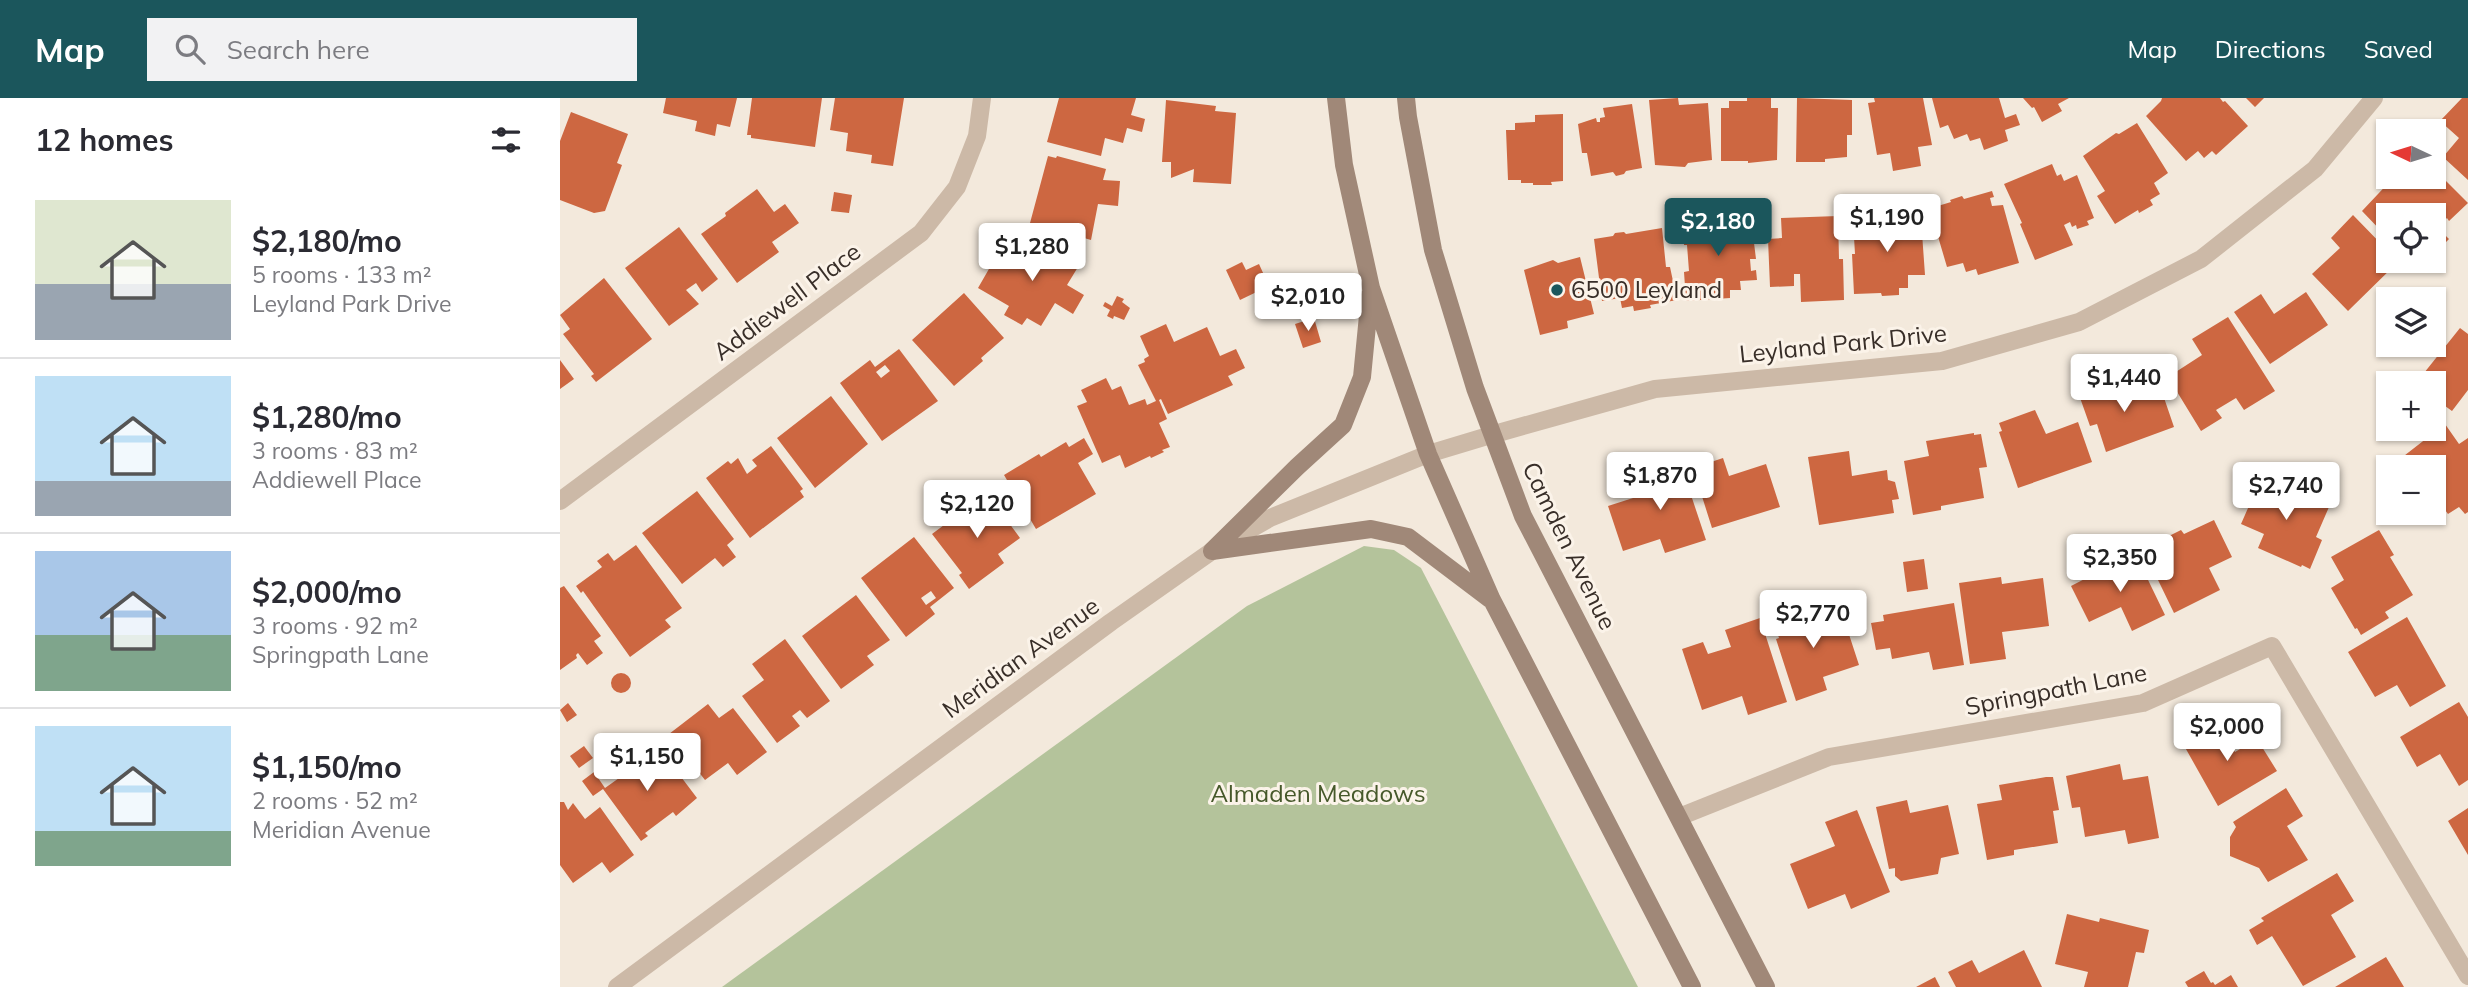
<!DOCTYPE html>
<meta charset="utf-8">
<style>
body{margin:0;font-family:Mulish,sans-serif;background:#f2f2f3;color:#2b2b33;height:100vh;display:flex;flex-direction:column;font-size:26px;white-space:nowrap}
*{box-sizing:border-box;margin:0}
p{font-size:23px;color:#7c7c81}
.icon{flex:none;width:38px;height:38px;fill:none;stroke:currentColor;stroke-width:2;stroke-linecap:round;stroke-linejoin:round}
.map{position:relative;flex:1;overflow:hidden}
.side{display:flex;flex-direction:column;background:#fff;width:560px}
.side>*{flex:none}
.needle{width:46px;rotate:274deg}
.controls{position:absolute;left:1816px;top:21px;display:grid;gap:14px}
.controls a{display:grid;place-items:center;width:70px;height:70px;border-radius:0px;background:#fff;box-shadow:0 2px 5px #0004;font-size:35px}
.price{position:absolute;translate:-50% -60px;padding:0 16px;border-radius:7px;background:#fff;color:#222;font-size:23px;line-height:46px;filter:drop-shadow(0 2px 4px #0008)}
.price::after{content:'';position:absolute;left:50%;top:42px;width:21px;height:16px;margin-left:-10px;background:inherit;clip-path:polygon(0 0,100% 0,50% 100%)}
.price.active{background:#1b565c;color:#fff}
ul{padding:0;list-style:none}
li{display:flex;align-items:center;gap:21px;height:175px;padding:0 35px}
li+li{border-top:2px solid #e1e1e2}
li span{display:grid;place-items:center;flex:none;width:196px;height:140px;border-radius:0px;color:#555}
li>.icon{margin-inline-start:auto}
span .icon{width:84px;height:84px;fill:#fffc;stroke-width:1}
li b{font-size:30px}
h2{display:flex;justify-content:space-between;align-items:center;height:84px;padding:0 35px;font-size:30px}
header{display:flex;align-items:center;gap:42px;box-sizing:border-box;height:98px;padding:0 35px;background:#1b565c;color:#fff}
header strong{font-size:33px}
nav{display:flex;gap:38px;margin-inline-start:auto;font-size:24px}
.search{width:490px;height:63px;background:#f2f2f3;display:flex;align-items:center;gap:18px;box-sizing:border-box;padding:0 24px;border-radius:0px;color:#7c7c81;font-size:26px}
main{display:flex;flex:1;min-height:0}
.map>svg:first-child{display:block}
.green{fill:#b4c39b}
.building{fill:#cd6741;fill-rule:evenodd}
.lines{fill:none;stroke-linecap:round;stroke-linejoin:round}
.minor{stroke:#ccb9a7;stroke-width:18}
.tertiary{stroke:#ccb9a7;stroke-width:18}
.secondary{stroke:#a08878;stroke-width:18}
.poi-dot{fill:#1b565c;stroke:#fbf3e9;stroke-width:2.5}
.labels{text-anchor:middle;stroke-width:6;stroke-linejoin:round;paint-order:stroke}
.poi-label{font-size:24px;fill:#382e28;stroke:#fbf3e9;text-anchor:start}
.street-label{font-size:24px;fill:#382e28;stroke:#fbf3e9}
.park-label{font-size:24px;fill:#46582a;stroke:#fbf3e9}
</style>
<header>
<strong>Map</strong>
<div class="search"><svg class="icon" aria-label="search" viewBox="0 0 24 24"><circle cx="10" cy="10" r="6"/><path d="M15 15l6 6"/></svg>Search here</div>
<nav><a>Map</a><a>Directions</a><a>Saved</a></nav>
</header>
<main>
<section class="side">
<h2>12 homes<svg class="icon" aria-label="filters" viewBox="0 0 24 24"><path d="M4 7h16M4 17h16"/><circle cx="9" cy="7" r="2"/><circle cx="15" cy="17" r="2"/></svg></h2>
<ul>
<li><span style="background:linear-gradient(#dfe7d0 60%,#9aa5b1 0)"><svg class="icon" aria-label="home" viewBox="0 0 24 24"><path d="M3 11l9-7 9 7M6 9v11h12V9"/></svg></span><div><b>$2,180/mo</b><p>5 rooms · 133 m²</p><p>Leyland Park Drive</p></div></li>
<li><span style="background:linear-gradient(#bfe0f5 75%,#9aa5b1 0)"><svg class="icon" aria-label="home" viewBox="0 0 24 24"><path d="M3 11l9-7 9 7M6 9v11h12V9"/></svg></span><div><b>$1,280/mo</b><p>3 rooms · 83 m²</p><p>Addiewell Place</p></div></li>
<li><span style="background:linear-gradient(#a9c7e8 60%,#7fa58c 0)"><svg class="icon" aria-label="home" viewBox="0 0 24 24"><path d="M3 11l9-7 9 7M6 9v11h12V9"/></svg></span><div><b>$2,000/mo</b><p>3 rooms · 92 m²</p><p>Springpath Lane</p></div></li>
<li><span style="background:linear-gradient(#bfe0f5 75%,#7fa58c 0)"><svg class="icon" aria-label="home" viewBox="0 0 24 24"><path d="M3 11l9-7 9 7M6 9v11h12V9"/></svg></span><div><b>$1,150/mo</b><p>2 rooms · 52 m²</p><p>Meridian Avenue</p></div></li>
</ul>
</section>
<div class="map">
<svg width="1908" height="889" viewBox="0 0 1908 889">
<rect width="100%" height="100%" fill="#f3e9dc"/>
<!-- green -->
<path class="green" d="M 804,448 L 834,452 L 861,470 L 1078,889 L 162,889 L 687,508 Z"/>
<!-- building -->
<path class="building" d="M 106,0 L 177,0 L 170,29 L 157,26 L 155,38 L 135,33 L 137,23 L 103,15 Z
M 192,0 L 262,0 L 255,49 L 191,40 L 191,37 L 187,37 Z
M 275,0 L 344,0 L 333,68 L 311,65 L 312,57 L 286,53 L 288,35 L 270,32 Z
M 499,0 L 576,0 L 571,17 L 585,21 L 582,34 L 567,30 L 563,45 L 545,40 L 541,58 L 487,44 Z
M 1118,0 L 1119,7 L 1148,5 L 1152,62 L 1128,65 L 1125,69 L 1095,67 L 1089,2 Z
M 1187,0 L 1211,0 L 1211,10 L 1218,10 L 1217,62 L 1188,65 L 1188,63 L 1161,63 L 1161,10 L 1169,10 L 1169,3 L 1187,3 Z
M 1237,0 L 1292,2 L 1292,37 L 1287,37 L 1287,59 L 1265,61 L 1265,64 L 1236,64 Z
M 1314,0 L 1363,0 L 1372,47 L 1358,49 L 1361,68 L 1333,73 L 1330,55 L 1317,57 L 1308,5 L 1315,4 Z
M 1372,0 L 1439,0 L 1445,20 L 1456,16 L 1460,27 L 1445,32 L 1448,43 L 1424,52 L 1420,40 L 1410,43 L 1407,36 L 1394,41 L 1388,27 L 1380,30 Z
M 1463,0 L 1509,0 L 1498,6 L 1502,13 L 1482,24 L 1474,9 L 1472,10 Z
M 1602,0 L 1660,0 L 1663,4 L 1665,3 L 1688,28 L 1656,57 L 1652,53 L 1644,60 L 1638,53 L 1626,63 L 1586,18 L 1601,3 Z
M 1686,0 L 1704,0 L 1695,9 Z
M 1902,0 L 1908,0 L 1908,82 L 1883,59 L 1899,40 L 1880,23 Z
M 606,2 L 656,8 L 655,13 L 676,15 L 671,86 L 633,84 L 634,71 L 611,80 L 611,64 L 602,64 Z
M 1072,6 L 1082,70 L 1066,73 L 1064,76 L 1056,78 L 1053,74 L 1031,78 L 1027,55 L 1022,55 L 1018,26 L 1036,20 L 1037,24 L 1040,24 L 1040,20 L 1045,19 L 1043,10 Z
M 11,14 L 68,36 L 57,65 L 62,67 L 45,113 L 34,115 L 0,102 L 0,43 Z
M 1003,16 L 1003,83 L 991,84 L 992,87 L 973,87 L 973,85 L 961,85 L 961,82 L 948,82 L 946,32 L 955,32 L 955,25 L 975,24 L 975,17 Z
M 1577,25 L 1608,75 L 1594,85 L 1600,96 L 1590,102 L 1593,107 L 1579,115 L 1578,112 L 1555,126 L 1537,98 L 1545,93 L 1523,58 L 1556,35 L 1559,36 Z
M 488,58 L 496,60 L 497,58 L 546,71 L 543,82 L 560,83 L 558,108 L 538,106 L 531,142 L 503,134 L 499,148 L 478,142 L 482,128 L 470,125 Z
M 1492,66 L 1497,78 L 1501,76 L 1504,83 L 1517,77 L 1534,120 L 1527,123 L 1529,127 L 1517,131 L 1516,127 L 1512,129 L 1510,124 L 1504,127 L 1513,147 L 1475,162 L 1460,126 L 1462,125 L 1444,86 Z
M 1874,71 L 1908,105 L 1889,123 L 1887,120 L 1877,129 L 1889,141 L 1874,156 L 1874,117 L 1829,117 L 1829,134 L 1825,137 L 1802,113 L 1834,79 L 1846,79 L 1851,84 L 1857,79 L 1874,79 Z
M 197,91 L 214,114 L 225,106 L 239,125 L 212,144 L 219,154 L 177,185 L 141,136 L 166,118 L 165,115 Z
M 1432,93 L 1434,99 L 1430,100 L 1432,108 L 1443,107 L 1459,165 L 1418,177 L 1416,171 L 1406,174 L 1403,165 L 1387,169 L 1374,125 L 1372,126 L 1368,111 L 1391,104 L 1390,102 L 1402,98 L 1404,101 Z
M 274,94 L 292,97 L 289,115 L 271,113 Z
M 1358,114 L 1359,135 L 1362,135 L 1365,177 L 1348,177 L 1348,190 L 1339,190 L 1339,197 L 1322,198 L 1321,195 L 1294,196 L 1292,156 L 1295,156 L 1293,122 Z
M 1793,117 L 1829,154 L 1829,163 L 1839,163 L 1788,213 L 1752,176 L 1780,150 L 1771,140 Z
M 1278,118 L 1279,161 L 1283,161 L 1284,202 L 1241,204 L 1240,176 L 1234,176 L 1234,188 L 1210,189 L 1208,141 L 1222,140 L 1221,120 Z
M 1170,119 L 1172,122 L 1191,121 L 1196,161 L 1190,161 L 1191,173 L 1196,172 L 1197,182 L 1180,183 L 1181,192 L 1170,192 L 1170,200 L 1126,203 L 1124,174 L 1129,173 L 1127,147 L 1124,147 L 1123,131 L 1132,130 L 1132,126 L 1156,124 L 1159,120 Z
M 119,129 L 158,181 L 142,194 L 136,185 L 126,192 L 139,206 L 109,228 L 65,170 Z
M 1102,130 L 1106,169 L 1110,169 L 1117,202 L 1090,207 L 1091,210 L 1074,213 L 1073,208 L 1062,210 L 1060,200 L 1042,203 L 1034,141 L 1053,138 L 1055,135 L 1064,134 L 1066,136 Z
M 461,135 L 518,169 L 507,187 L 524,197 L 513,216 L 495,205 L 481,228 L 467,220 L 462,227 L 444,217 L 449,208 L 418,190 L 437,157 L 454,169 L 460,157 L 451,151 Z
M 1020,159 L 1034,216 L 1007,223 L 1008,230 L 980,237 L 964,172 L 993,162 L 998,165 Z
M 682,164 L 686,172 L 699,166 L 709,188 L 680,202 L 666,172 Z
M 44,180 L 92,241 L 36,284 L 31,278 L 34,276 L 3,236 L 10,231 L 0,217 Z
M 1834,192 L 1843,201 L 1829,201 L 1829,219 L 1817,207 Z
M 1746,194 L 1768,227 L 1710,266 L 1674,214 L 1701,196 L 1714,216 Z
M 404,195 L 444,240 L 421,260 L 423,263 L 394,288 L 352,242 Z
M 557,198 L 564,201 L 562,204 L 570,210 L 564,222 L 554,218 L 553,221 L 547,218 L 550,212 L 543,208 L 545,204 L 552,208 Z
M 1668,219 L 1715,293 L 1684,312 L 1676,300 L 1656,312 L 1662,320 L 1641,333 L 1608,279 L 1642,257 L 1632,241 Z
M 754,220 L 761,244 L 743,250 L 735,226 Z
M 606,226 L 614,244 L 647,229 L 660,258 L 676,251 L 685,270 L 668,278 L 673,287 L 608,316 L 601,301 L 599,302 L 607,321 L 599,325 L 610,349 L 602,352 L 604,354 L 591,360 L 590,358 L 565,370 L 560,357 L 542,365 L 517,308 L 527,304 L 521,292 L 546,280 L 552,292 L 561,288 L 569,307 L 585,301 L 587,307 L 596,303 L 578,267 L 585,264 L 584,261 L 589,258 L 580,238 Z
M 1900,230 L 1908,236 L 1908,292 L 1892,313 L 1874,300 L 1874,285 L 1856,285 Z
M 339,251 L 378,303 L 322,343 L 280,285 L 310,262 L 315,269 ZM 325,267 L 330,273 L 321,280 L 316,274 Z
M 0,262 L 14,281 L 0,291 Z
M 1557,278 L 1565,303 L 1601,291 L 1614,329 L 1546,354 L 1537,326 L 1530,328 L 1518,294 L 1526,291 L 1525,289 Z
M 271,298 L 308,346 L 255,390 L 217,340 Z
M 1475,312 L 1486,336 L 1518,324 L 1532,364 L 1458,390 L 1439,334 L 1442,333 L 1439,325 Z
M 1885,326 L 1899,346 L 1908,340 L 1908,414 L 1905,416 L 1899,409 L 1888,416 L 1880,405 L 1874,410 L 1874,369 L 1841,369 L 1844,367 L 1840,361 Z
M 1414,335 L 1414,337 L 1421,336 L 1427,369 L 1419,370 L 1424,400 L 1381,408 L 1381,412 L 1353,417 L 1344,363 L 1369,358 L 1366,343 Z
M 524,340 L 533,356 L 518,365 L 536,396 L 476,431 L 444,377 L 479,356 L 481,359 L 506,344 L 509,349 Z
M 211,348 L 243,391 L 240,393 L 244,399 L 190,440 L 146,380 L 168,363 L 171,366 L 178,360 L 187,376 L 197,368 L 192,362 Z
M 1289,353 L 1292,378 L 1327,372 L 1328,382 L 1335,384 L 1339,401 L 1332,402 L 1334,415 L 1259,427 L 1248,359 Z
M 1118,358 L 1146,442 L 1105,455 L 1100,441 L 1063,453 L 1048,408 L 1095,393 L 1087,368 Z
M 1163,360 L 1169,378 L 1206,366 L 1220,409 L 1152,430 L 1133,370 Z
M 1703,376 L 1735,391 L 1732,395 L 1769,409 L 1756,439 L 1762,442 L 1750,471 L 1742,467 L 1741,469 L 1698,450 L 1704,436 L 1681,426 Z
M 137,393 L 174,441 L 167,447 L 176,459 L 163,469 L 155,460 L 122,486 L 82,435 Z
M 427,395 L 460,440 L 438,456 L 444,465 L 409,491 L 399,477 L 402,475 L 372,436 Z
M 1654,422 L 1672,459 L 1649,470 L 1660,492 L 1614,515 L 1583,451 L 1621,432 L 1624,436 Z
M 1819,432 L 1834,457 L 1830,459 L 1853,497 L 1825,514 L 1829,520 L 1801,537 L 1797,530 L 1795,531 L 1771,490 L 1784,482 L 1771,459 Z
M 354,439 L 394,490 L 370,509 L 375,516 L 346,539 L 301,480 ZM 371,493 L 376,500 L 366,507 L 361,500 Z
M 76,447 L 122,510 L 105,522 L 111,529 L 70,559 L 23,493 L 21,495 L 16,488 L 42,469 L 37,463 L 48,455 L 54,463 Z
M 1575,455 L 1605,517 L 1572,533 L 1561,509 L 1529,524 L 1511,488 Z
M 1364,461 L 1368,491 L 1347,494 L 1343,464 Z
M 1441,479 L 1442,486 L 1483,480 L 1489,528 L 1442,534 L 1446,561 L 1410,566 L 1399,485 Z
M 4,488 L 41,538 L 34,543 L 43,555 L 27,567 L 18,555 L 16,557 L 17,560 L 0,572 L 0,490 Z
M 296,497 L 330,542 L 307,558 L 314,567 L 281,591 L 242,538 Z
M 1394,505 L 1404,567 L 1373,572 L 1369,554 L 1332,561 L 1330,550 L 1316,552 L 1311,525 L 1324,523 L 1323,517 Z
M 1251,506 L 1258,527 L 1283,518 L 1299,567 L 1263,579 L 1267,592 L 1236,603 L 1216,541 L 1219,540 L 1212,519 Z
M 1847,519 L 1886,588 L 1850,609 L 1837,587 L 1815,599 L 1788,554 Z
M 1200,520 L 1227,604 L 1188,617 L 1182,598 L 1142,612 L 1122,551 L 1143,544 L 1148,556 L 1171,549 L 1165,532 Z
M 225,541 L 270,603 L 247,620 L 240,612 L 232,618 L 240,628 L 217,645 L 182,598 L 204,582 L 192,566 Z
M51 585a10 10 0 1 1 20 0a10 10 0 1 1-20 0Z
M 1899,604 L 1908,619 L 1908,682 L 1899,688 L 1880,656 L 1857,669 L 1840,639 Z
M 8,605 L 17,617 L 7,624 L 0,612 Z
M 148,606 L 159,620 L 173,610 L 207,654 L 177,677 L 168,665 L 145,682 L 109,636 Z
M 1656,623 L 1675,654 L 1697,641 L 1717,673 L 1658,708 L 1622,644 Z
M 24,648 L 33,660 L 19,670 L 10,658 Z
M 100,651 L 137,700 L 116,718 L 113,714 L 85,735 L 88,738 L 81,743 L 43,691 L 33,698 L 22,683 L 34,674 L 45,690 Z
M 1560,666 L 1563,682 L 1588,678 L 1599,740 L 1568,746 L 1565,732 L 1525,739 L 1520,709 L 1512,710 L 1506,678 Z
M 1486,679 L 1493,679 L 1499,712 L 1493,713 L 1498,745 L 1454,752 L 1454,757 L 1427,762 L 1417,706 L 1442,702 L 1439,687 Z
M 1726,690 L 1743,718 L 1727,728 L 1748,762 L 1708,784 L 1699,770 L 1670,758 L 1670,739 L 1676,729 L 1673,724 Z
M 1347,702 L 1350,715 L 1388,707 L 1399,756 L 1381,760 L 1378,776 L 1341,783 L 1335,778 L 1335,770 L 1329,771 L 1316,709 Z
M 0,704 L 4,704 L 8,712 L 13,705 L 25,721 L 40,709 L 74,757 L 50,775 L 42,764 L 13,785 L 0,767 Z
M 1908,710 L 1908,757 L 1888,723 Z
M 1297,712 L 1330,794 L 1291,811 L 1285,796 L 1248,811 L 1230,766 L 1275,748 L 1265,724 Z
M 1777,775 L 1794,803 L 1771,817 L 1796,859 L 1743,888 L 1712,838 L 1697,847 L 1689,832 L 1704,823 L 1701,820 Z
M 1507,816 L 1539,824 L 1540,820 L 1589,832 L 1584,855 L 1576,854 L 1568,889 L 1524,889 L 1528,874 L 1495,866 Z
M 1464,852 L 1482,889 L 1396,889 L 1388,874 L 1412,862 L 1419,875 Z
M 1826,859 L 1844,889 L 1775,889 Z
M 1644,873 L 1651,885 L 1653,884 L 1655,887 L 1671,877 L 1678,889 L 1628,889 L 1625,884 Z
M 1375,879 L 1380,889 L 1356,889 Z"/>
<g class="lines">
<!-- minor -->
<path class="minor" d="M 931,337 L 1095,291 L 1382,263 L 1519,224 L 1641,161 L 1755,71 L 1814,0
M 0,403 L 361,135 L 397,89 L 417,38 L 422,0
M 1119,719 L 1269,659 L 1583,605 L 1712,548 L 1908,878"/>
<!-- tertiary -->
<path class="tertiary" d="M 57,889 L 551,524 L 652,453 L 710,420 L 868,356 L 931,337"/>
<!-- secondary -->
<path class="secondary" d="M 776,0 L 784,67 L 811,190 L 868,356 L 932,502 L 1132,889
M 846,0 L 848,19 L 873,152 L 915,290 L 963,418 L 1206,889
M 652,453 L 737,369 L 783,327 L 802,279 L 810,197
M 652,453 L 811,431 L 848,439 L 930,501"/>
</g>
<!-- markers -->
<circle class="poi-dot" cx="997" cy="192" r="7"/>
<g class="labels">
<!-- poi labels -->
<g class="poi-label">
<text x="1011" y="200">6500 Leyland</text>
</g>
<!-- street labels -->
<g class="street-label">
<text transform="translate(227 204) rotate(-37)" y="8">Addiewell Place</text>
<text transform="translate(1283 246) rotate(-6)" y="8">Leyland Park Drive</text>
<text transform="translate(1009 448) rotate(64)" y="8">Camden Avenue</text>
<text transform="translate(461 560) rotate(-36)" y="8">Meridian Avenue</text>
<text transform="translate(1496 592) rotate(-11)" y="8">Springpath Lane</text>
</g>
<!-- park labels -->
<g class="park-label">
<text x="758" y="704">Almaden Meadows</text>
</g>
</g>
</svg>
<div class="controls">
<a><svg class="needle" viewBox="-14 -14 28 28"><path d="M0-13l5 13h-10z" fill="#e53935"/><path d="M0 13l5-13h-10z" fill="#7c7c81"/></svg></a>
<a><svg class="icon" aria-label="locate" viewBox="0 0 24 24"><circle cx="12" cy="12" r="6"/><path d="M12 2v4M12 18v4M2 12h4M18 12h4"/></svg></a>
<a><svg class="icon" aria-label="layers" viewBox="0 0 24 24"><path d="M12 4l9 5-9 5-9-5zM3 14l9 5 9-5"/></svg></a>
<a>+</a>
<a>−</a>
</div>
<b class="price" style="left:1327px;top:156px">$1,190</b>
<b class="price active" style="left:1158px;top:160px">$2,180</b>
<b class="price" style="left:472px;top:185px">$1,280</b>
<b class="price" style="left:748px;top:235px">$2,010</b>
<b class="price" style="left:1564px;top:316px">$1,440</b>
<b class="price" style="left:1100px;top:414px">$1,870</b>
<b class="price" style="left:1726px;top:424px">$2,740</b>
<b class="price" style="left:417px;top:442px">$2,120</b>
<b class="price" style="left:1560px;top:496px">$2,350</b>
<b class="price" style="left:1253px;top:552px">$2,770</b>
<b class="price" style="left:1667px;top:665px">$2,000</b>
<b class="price" style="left:87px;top:695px">$1,150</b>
</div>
</main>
